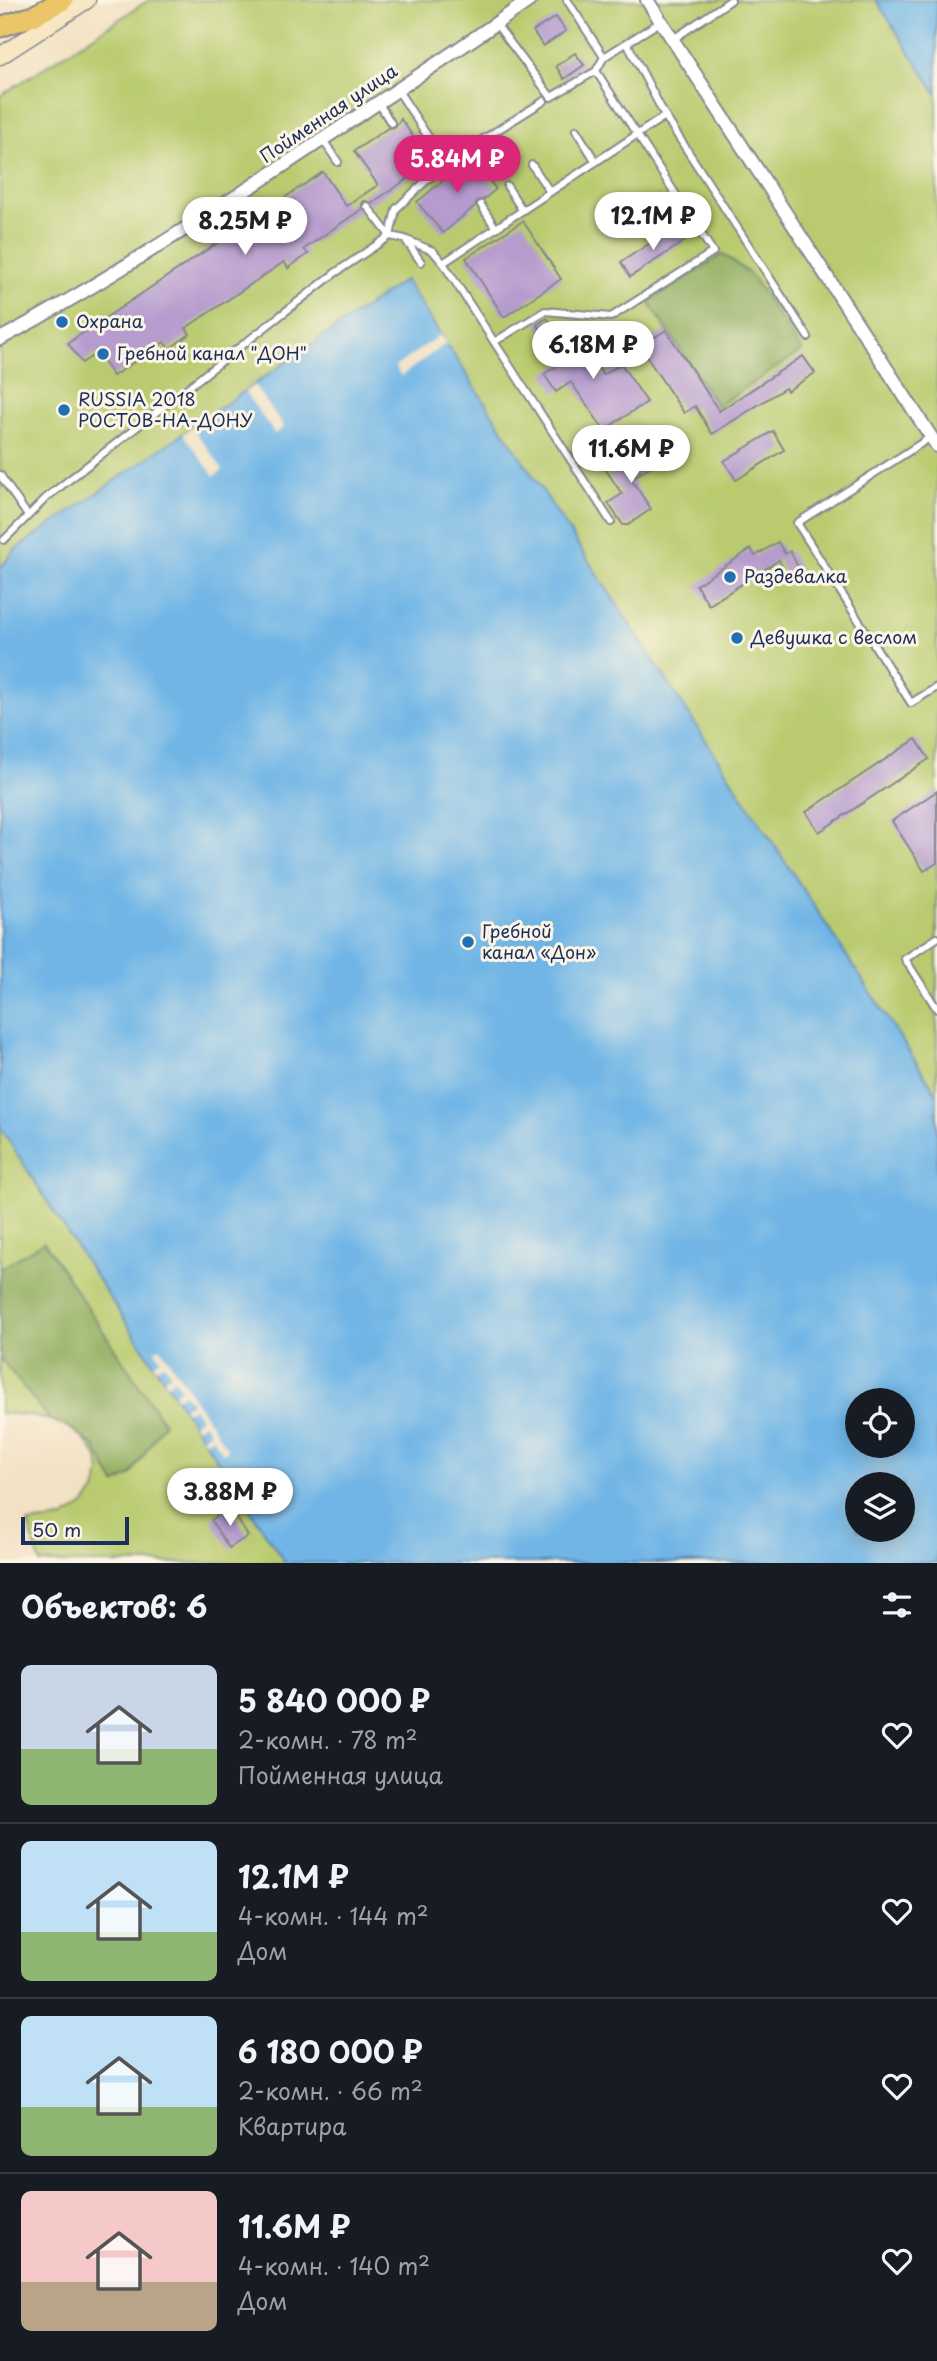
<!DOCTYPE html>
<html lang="ru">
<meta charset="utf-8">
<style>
body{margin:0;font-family:"Playpen Sans",sans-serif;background:#242831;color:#f1f3f6;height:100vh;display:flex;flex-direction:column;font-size:26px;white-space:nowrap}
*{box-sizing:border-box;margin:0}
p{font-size:23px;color:#9ea1a6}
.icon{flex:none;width:38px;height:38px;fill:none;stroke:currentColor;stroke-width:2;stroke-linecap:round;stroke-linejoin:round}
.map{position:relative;height:1563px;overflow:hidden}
.panel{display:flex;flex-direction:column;background:#171b24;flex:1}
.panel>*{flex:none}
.tools{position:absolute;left:845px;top:1388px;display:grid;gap:14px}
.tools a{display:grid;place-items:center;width:70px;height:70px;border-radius:50%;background:#171b24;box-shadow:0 4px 18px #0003;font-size:35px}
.scale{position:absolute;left:21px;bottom:18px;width:108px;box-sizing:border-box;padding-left:7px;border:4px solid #1b2f5e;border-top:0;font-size:19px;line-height:24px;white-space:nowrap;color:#1b2f5e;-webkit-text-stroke:5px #fcf5e5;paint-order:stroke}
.price{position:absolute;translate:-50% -60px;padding:0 16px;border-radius:24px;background:#fff;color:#222;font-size:23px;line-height:46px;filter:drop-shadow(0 2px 4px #0008)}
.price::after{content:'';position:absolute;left:50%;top:42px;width:21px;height:16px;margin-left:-10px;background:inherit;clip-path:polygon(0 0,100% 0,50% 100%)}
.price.active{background:#db2777;color:#fff}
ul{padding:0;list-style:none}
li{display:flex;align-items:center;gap:21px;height:175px;padding:0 21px}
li+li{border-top:2px solid #363941}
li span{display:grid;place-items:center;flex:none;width:196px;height:140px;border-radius:10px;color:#555}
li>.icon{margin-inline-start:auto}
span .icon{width:84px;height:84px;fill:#fffc;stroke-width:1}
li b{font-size:30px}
h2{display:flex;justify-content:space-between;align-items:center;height:84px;padding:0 21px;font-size:30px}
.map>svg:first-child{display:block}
.green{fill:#b9cb6e;stroke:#6a7d66;stroke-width:2;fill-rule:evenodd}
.forest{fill:#92af61;stroke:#566f60;stroke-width:2}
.water{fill:#6fb5e6;stroke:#4572a2;stroke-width:2;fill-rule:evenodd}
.pier{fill:#f3e1c3}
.building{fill:#b69bce}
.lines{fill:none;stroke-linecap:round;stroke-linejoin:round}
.service-casing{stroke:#878890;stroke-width:10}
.minor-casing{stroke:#878890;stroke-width:16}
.secondary-casing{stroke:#878890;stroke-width:19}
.primary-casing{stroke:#878890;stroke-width:23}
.service{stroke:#fff;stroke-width:6}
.minor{stroke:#fff;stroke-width:12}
.secondary{stroke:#f7e8c3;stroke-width:16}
.primary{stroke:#ebc669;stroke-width:19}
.poi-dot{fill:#1f6fb2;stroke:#fcf5e5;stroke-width:2.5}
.labels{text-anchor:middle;stroke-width:6;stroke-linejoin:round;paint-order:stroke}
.street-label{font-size:18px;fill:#1b2f5e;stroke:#fcf5e5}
.poi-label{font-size:18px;fill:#1b2f5e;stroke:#fcf5e5;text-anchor:start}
</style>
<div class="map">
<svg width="937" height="1563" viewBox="0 0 937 1563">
<rect width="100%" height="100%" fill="#fcf5e5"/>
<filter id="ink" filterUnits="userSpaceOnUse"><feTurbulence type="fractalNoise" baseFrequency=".0143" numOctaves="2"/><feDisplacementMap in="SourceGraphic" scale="14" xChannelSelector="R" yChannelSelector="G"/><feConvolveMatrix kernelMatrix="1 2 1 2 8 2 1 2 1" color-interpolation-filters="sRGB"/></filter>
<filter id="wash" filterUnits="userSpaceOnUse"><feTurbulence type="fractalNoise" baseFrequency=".00686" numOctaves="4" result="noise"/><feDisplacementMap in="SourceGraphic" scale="28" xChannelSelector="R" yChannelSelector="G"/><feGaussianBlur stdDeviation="1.57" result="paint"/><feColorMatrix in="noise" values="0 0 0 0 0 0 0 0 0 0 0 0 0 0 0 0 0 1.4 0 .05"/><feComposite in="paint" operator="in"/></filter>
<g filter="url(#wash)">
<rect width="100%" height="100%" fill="#f3e1c3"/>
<!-- green -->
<path class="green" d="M 149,0 L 937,0 L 937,1563 L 40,1563 L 28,1523 L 62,1519 L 83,1506 L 95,1491 L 100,1472 L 98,1459 L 89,1445 L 71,1425 L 30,1415 L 0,1413 L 0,96 ZM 858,1400 L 903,1400 L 903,1446 L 858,1446 ZM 858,1484 L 903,1484 L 903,1530 L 858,1530 Z"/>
<!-- forest -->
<path class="forest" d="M 723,254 L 751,275 L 802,351 L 717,406 L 649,302 Z
M 44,1242 L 164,1423 L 130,1476 L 115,1484 L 94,1446 L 68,1427 L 50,1420 L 0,1358 L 0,1269 Z"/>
<!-- water -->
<path class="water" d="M 876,0 L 937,0 L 937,94 Z
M 405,280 L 937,1094 L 937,1563 L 285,1563 L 73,1242 L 0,1127 L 0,568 L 16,549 ZM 858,1400 L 903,1400 L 903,1446 L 858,1446 ZM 858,1484 L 903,1484 L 903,1530 L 858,1530 Z"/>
<!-- pier -->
<path class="pier" d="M 440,335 L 446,343 L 401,376 L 395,367 Z
M 254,385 L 284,427 L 275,434 L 245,392 Z
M 192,427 L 223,470 L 214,476 L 183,434 Z
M 160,1347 L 228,1450 L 223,1453 L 213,1437 L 205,1441 L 202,1437 L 210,1432 L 204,1423 L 196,1428 L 193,1423 L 200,1418 L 194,1408 L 186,1412 L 183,1408 L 191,1403 L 184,1393 L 176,1398 L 174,1394 L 181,1388 L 174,1379 L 167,1384 L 164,1379 L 171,1374 L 164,1364 L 156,1368 L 154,1364 L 161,1359 L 155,1350 Z"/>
<g id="blocks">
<!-- building -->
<path class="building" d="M 556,17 L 566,31 L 543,46 L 533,31 Z
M 575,53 L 584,65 L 564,79 L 556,66 Z
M 401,119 L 431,163 L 372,203 L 364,201 L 362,204 L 362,209 L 304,249 L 308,254 L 288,268 L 284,262 L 186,328 L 190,334 L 169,349 L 164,342 L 113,376 L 97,353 L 82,363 L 68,343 L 323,172 L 346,206 L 378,185 L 354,151 L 388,128 L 395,127 Z
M 471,158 L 496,189 L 483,200 L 477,201 L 475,206 L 443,233 L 417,202 Z
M 523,221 L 561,279 L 504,317 L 466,258 Z
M 675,227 L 685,241 L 630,277 L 621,262 Z
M 547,318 L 569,353 L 583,344 L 603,375 L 621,364 L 647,402 L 604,430 L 571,382 L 556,392 L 544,374 L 562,363 L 537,324 Z
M 666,330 L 719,411 L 803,356 L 815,373 L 787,391 L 785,388 L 712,434 L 695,406 L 684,413 L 640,347 Z
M 773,431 L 784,450 L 736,480 L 724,461 Z
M 649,443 L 660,460 L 631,479 L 651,509 L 628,525 L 623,525 L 608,503 L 622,494 L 606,470 Z
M 778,542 L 785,554 L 790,551 L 800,571 L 787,577 L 779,560 L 709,605 L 696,585 L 751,549 L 755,556 Z
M 916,739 L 929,759 L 819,832 L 806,812 Z
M 937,791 L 937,863 L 924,871 L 892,821 Z
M 230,1508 L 248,1536 L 229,1548 L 211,1520 Z"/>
</g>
</g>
<g filter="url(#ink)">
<use href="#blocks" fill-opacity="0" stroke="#878890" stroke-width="2"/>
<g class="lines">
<defs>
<path id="service" d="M 496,24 L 551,97 L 596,71 L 604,57 L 567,0
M 672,40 L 731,0
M 627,43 L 665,116 L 808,337
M 604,57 L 660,22
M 397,89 L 445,163
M 378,102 L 391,123
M 576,130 L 596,162
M 323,140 L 338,162
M 532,165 L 550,192
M 507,186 L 522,210
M 481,205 L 495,227
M 367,206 L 390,236
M 390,236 L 396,209 L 445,163 L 544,101
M 407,240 L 433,251 L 443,263 L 611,522
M 443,263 L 665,116
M 494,342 L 545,311 L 611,317 L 713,252 L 596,71
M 931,437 L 797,523 L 911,703 L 937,687
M 0,475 L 28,516
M 4,540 L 47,497 L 335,273 L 390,236 L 405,239 L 421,262
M 937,938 L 905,959 L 937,1009"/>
<path id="minor" d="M 647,0 L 937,446
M 0,339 C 82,295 161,244 240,194 C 337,130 435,66 530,0"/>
<path id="secondary" d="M 0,56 L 87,0"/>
<path id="primary" d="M 0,27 L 33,16 L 63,0"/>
</defs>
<!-- service casing -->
<use href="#service" class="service-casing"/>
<!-- minor casing -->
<use href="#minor" class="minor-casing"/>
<!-- secondary casing -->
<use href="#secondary" class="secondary-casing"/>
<!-- primary casing -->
<use href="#primary" class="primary-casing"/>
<!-- service -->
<use href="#service" class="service"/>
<!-- minor -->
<use href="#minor" class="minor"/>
<!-- secondary -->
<use href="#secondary" class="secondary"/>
<!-- primary -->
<use href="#primary" class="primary"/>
</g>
</g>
<!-- markers -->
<g class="poi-dot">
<circle cx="62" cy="322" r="7"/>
<circle cx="103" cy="354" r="7"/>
<circle cx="64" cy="410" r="7"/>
<circle cx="730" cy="577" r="7"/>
<circle cx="737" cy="638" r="7"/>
<circle cx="468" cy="942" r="7"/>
</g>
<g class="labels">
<!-- street labels -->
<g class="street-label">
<text transform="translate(329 114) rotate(-34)" y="6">Пойменная улица</text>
</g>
<!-- poi labels -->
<g class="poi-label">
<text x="76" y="328">Охрана</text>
<text x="117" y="360">Гребной канал "ДОН"</text>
<text x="78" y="406">RUSSIA 2018<tspan x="78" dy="21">РОСТОВ-НА-ДОНУ</tspan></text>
<text x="744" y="583">Раздевалка</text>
<text x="751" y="644">Девушка с веслом</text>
<text x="482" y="938">Гребной<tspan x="482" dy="21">канал «Дон»</tspan></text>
</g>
</g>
</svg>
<div class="tools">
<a><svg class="icon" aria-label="locate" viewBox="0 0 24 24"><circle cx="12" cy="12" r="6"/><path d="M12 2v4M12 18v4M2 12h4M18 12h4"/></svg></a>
<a><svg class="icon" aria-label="layers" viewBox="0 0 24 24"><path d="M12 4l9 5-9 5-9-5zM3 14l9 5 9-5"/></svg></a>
</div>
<div class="scale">50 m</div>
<b class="price active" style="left:457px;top:195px">5.84M ₽</b>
<b class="price" style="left:653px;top:252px">12.1M ₽</b>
<b class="price" style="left:245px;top:257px">8.25M ₽</b>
<b class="price" style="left:593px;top:381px">6.18M ₽</b>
<b class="price" style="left:631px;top:485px">11.6M ₽</b>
<b class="price" style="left:230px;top:1528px">3.88M ₽</b>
</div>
<section class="panel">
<h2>Объектов: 6<svg class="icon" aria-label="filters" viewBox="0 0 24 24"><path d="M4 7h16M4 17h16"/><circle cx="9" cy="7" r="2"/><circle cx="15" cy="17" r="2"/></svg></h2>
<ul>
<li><span style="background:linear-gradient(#c9d6e8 60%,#8fb573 0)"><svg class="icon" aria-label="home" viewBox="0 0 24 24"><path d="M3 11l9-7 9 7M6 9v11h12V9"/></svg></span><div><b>5 840 000 ₽</b><p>2-комн. · 78 m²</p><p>Пойменная улица</p></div><svg class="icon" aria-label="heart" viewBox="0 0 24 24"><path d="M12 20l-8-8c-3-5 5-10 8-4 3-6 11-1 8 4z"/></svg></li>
<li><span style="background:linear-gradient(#bfe0f5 65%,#8fb573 0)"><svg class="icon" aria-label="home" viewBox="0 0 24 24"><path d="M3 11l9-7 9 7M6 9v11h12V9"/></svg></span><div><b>12.1M ₽</b><p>4-комн. · 144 m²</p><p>Дом</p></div><svg class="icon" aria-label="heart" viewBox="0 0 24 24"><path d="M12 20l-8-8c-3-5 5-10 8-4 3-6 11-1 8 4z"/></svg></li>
<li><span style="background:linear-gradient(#bfe0f5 65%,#8fb573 0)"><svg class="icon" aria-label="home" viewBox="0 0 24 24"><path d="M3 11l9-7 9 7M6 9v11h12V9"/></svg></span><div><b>6 180 000 ₽</b><p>2-комн. · 66 m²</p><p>Квартира</p></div><svg class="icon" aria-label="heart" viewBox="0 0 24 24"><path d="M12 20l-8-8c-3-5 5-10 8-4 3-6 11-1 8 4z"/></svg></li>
<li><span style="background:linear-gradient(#f6c9c9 65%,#b9a48a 0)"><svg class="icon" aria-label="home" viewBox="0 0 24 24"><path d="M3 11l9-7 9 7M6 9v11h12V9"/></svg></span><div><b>11.6M ₽</b><p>4-комн. · 140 m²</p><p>Дом</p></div><svg class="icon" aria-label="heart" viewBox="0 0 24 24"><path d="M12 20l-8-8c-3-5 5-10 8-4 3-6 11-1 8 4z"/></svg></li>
</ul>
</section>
